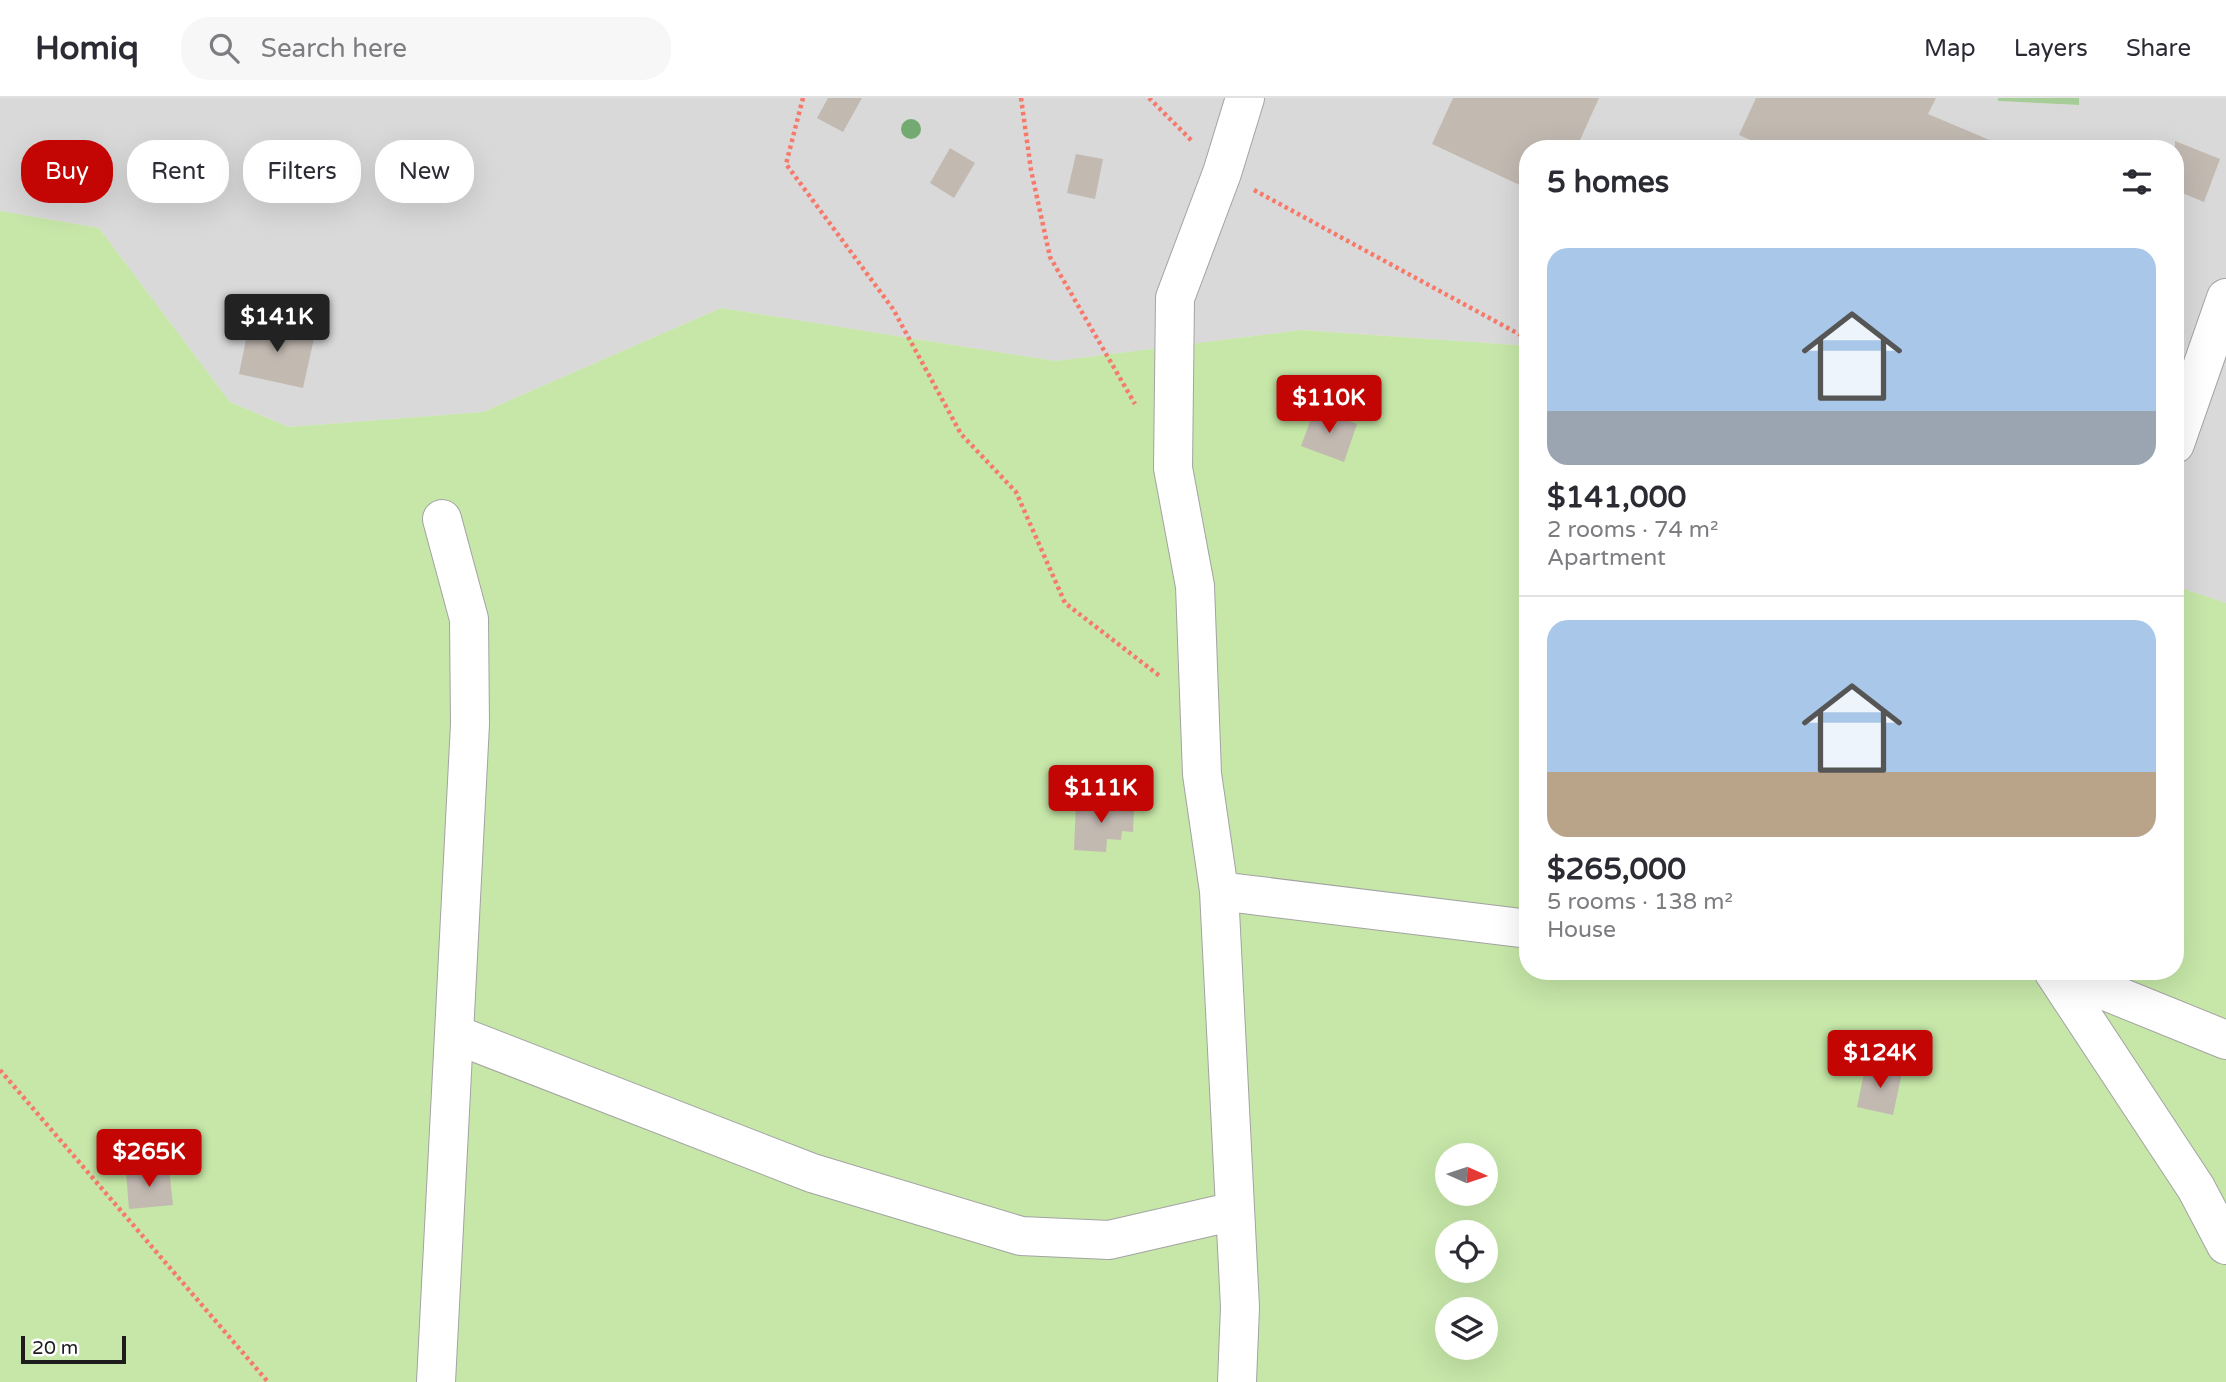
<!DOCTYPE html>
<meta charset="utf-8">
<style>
body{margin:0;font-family:"Varela Round",sans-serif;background:#f7f7f7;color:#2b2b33;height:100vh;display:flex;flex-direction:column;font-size:26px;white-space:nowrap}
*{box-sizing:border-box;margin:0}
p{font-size:23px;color:#7c7c81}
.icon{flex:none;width:38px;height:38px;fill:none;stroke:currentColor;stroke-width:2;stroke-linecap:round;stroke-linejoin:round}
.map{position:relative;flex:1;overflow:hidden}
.side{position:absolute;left:1519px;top:42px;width:665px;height:840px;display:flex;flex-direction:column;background:#fff;border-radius:28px;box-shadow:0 7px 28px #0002}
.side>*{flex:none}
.hud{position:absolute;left:21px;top:42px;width:665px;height:63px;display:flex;gap:14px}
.needle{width:46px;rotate:93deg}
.buttons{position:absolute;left:1435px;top:1045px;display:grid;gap:14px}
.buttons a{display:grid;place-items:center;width:63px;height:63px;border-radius:50%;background:#fff;box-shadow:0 7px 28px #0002;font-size:35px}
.scale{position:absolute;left:21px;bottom:18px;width:105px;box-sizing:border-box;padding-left:7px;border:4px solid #1c1c1c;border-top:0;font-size:19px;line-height:24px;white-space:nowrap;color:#1c1c1c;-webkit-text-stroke:5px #fff;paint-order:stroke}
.price{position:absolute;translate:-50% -60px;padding:0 16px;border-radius:7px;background:#c30604;color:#fff;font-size:23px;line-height:46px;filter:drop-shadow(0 2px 4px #0008)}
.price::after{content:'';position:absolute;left:50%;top:42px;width:21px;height:16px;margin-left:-10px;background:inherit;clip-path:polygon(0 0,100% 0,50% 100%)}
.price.current{background:#222;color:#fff}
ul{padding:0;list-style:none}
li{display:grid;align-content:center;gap:14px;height:371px;padding:0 28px}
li+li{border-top:2px solid #e1e1e2}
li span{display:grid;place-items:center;height:217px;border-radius:21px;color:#555}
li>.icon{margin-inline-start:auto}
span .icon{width:126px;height:126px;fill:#fffc;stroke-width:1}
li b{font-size:30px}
h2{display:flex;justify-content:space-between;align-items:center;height:84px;padding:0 28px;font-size:30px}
.pill{padding:0 24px;border-radius:28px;background:#fff;box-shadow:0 7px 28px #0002;font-size:24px;line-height:63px}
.pill.current{background:#c30604;color:#fff}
header{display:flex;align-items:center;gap:42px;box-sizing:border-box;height:98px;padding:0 35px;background:#fff;border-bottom:2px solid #e1e1e2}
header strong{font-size:33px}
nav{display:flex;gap:38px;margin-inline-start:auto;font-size:24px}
.search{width:490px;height:63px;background:#f7f7f7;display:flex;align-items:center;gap:18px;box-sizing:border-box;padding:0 24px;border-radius:28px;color:#7c7c81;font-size:26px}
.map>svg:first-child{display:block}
.residential{fill:#dad9d9}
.grass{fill:#c6e7a8;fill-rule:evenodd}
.forest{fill:#a6cc97}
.building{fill:#c2b9b1}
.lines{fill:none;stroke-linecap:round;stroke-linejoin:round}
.minor-casing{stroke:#a3a3a3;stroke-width:40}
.path{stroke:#f6796a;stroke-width:4.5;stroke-dasharray:3.5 3.5;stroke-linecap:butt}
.minor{stroke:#fff;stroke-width:38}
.tree{fill:#72aa72}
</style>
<header>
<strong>Homiq</strong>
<div class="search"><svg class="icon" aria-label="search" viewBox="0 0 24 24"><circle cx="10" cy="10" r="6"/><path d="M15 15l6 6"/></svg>Search here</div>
<nav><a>Map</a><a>Layers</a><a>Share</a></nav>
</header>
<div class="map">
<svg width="2226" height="1284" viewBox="0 0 2226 1284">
<rect width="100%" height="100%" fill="#ede9e2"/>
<!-- residential -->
<path class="residential" d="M 0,0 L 1998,0 L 1998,3 L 2079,7 L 2079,0 L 2226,0 L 2226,505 L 2175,488 L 2175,51 L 1528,51 L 1528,248 L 1301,232 L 1055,263 L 721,210 L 483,314 L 289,329 L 230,304 L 99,130 L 0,113 Z"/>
<!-- grass -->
<path class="grass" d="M 0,113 L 99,130 L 230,304 L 289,329 L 483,314 L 721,210 L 1055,263 L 1301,232 L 1528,248 L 1528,873 L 2175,873 L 2175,488 L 2226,505 L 2226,1284 L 0,1284 ZM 1447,1057 L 1486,1057 L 1486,1096 L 1447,1096 ZM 1447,1134 L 1486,1134 L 1486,1172 L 1447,1172 ZM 1447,1211 L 1486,1211 L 1486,1250 L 1447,1250 Z"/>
<!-- forest -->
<path class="forest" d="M 1998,0 L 2079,0 L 2079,7 L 1998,3 Z"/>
<!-- building -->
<path class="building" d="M 828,0 L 862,0 L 843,34 L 817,20 Z
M 1453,0 L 1599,0 L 1576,51 L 1528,51 L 1528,91 L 1432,46 Z
M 1756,0 L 1936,0 L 1928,16 L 2011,51 L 1770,51 L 1739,37 Z
M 2175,43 L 2220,61 L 2204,104 L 2175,92 Z
M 950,50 L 975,65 L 954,100 L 930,85 Z
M 1076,56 L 1103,61 L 1095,101 L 1067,95 Z
M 250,222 L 315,236 L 303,290 L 239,276 Z
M 1315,310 L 1357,326 L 1344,364 L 1301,348 Z
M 1076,704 L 1134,707 L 1133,734 L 1122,733 L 1121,742 L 1107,741 L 1106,754 L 1074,752 Z
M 1866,966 L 1902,974 L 1893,1017 L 1857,1009 Z
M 169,1070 L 173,1107 L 129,1111 L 126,1074 Z"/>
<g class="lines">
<defs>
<path id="minor" d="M 2175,346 L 2226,200
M 1219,793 L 1528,831
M 2053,873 L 2196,1090 L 2226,1147
M 2056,873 L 2226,942
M 454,936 L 812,1075 L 1021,1138 L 1109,1142 L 1235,1113
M 436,1284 L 470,626 L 469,521 L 442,421
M 1237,1284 L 1240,1209 L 1219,793 L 1202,676 L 1195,488 L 1173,370 L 1175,200 L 1222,75 L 1245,0"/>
</defs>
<!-- minor casing -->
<use href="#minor" class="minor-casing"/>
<!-- path -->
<path class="path" d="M 803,0 L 786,66 L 893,211 L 961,336 L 1016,394 L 1065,505 L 1161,579
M 1021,0 L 1031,72 L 1050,159 L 1135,306
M 1149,0 L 1193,44
M 1254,92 L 1528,241
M 0,972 L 268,1284"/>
<!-- minor -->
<use href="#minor" class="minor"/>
</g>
<!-- trees -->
<circle class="tree" cx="911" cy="31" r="10"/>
</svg>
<div class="buttons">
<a><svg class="needle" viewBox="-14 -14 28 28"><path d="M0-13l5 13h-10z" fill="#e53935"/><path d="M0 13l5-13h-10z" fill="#7c7c81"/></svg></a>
<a><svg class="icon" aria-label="locate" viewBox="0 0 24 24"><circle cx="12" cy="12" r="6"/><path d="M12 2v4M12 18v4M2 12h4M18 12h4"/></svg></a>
<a><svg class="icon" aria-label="layers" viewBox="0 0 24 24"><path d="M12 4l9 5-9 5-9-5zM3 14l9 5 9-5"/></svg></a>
</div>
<div class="scale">20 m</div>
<b class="price current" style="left:277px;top:256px">$141K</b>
<b class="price" style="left:1329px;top:337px">$110K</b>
<b class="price" style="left:1101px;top:727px">$111K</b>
<b class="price" style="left:1880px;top:992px">$124K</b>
<b class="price" style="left:149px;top:1091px">$265K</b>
<div class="hud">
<a class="pill current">Buy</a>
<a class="pill">Rent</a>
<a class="pill">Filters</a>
<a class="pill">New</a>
</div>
<section class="side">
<h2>5 homes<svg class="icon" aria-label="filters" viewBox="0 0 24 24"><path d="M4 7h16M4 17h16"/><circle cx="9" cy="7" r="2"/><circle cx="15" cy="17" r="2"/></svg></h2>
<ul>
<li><span style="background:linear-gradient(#a9c7e8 75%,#9aa5b1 0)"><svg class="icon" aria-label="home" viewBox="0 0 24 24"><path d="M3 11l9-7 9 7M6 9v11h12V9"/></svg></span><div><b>$141,000</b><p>2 rooms · 74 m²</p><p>Apartment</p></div></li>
<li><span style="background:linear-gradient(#a9c7e8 70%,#b9a48a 0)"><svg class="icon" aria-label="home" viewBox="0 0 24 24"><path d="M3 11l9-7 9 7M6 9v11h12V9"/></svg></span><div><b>$265,000</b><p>5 rooms · 138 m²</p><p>House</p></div></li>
</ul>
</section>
</div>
